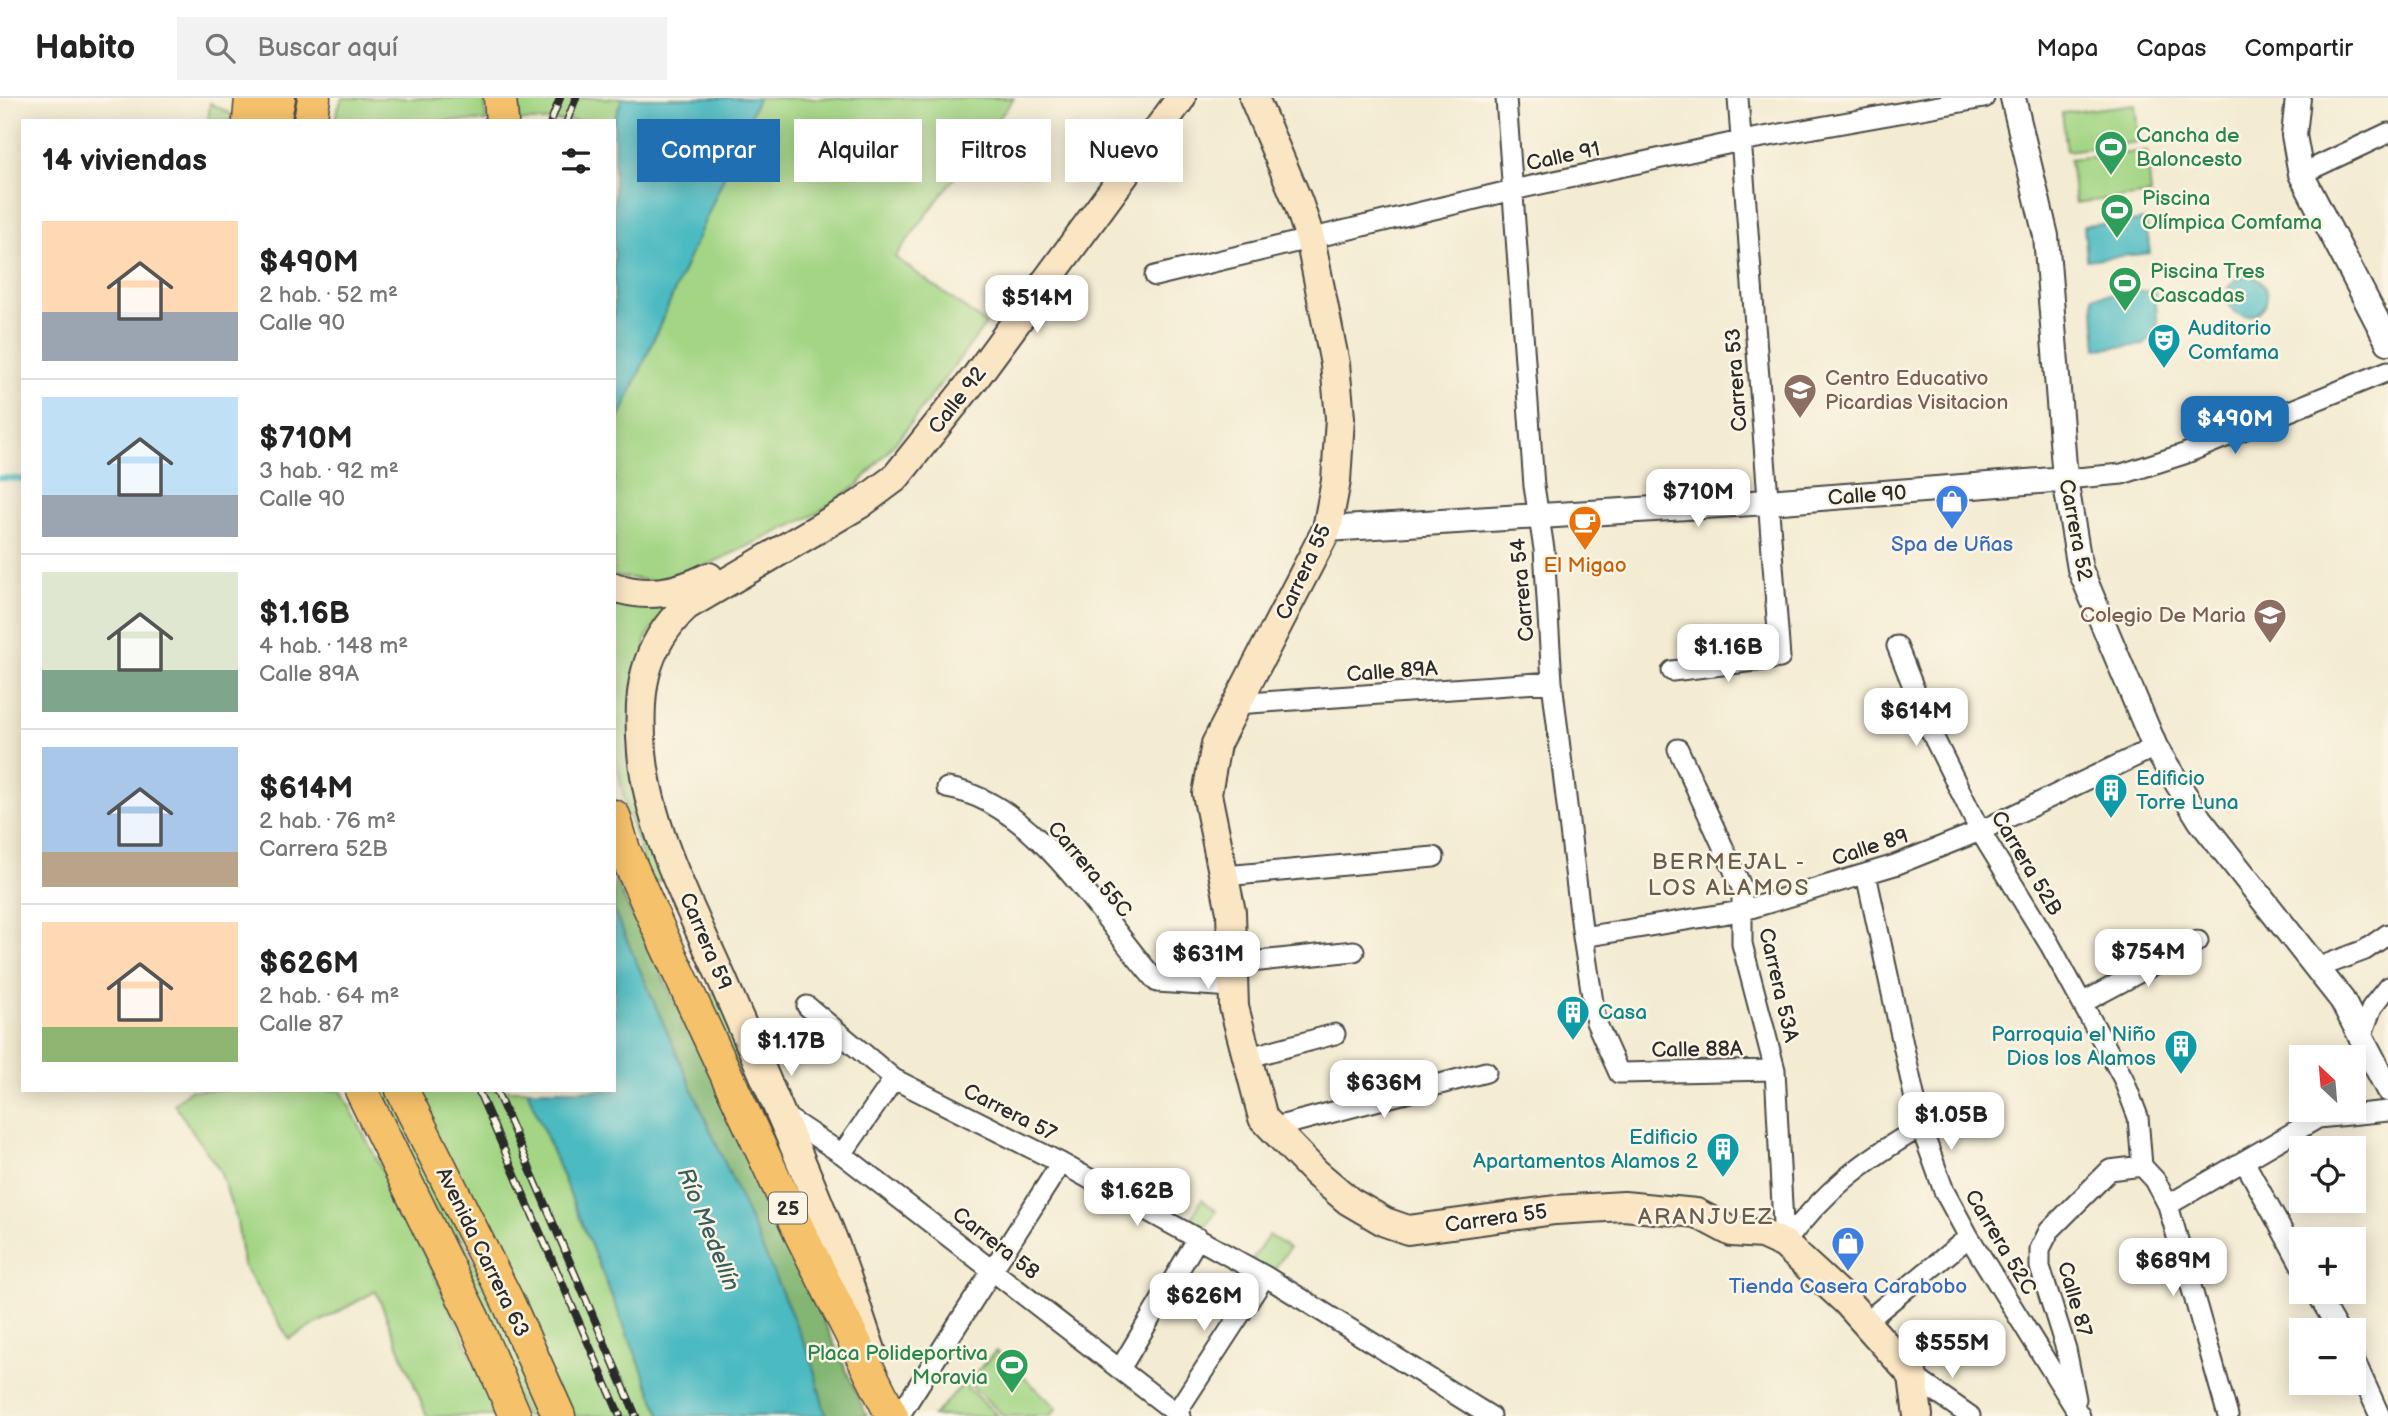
<!DOCTYPE html>
<html lang="es">
<meta charset="utf-8">
<style>
body{margin:0;font-family:"Balsamiq Sans",sans-serif;background:#f2f2f2;color:#222;height:100vh;display:flex;flex-direction:column;font-size:26px;white-space:nowrap}
*{box-sizing:border-box;margin:0}
p{font-size:23px;color:#767676}
.icon{flex:none;width:38px;height:38px;fill:none;stroke:currentColor;stroke-width:2;stroke-linecap:round;stroke-linejoin:round}
.map{position:relative;flex:1;overflow:hidden}
.details{position:absolute;left:21px;top:21px;width:595px;height:973px;display:flex;flex-direction:column;background:#fff;border-radius:0px;box-shadow:0 4px 18px #0003}
.details>*{flex:none}
.hud{position:absolute;left:637px;top:21px;width:665px;height:63px;display:flex;gap:14px}
.needle{width:46px;rotate:334deg}
.fabs{position:absolute;left:2289px;top:947px;display:grid;gap:14px}
.fabs a{display:grid;place-items:center;width:77px;height:77px;border-radius:0px;background:#fff;box-shadow:0 4px 18px #0003;font-size:35px}
.price{position:absolute;translate:-50% -60px;padding:0 16px;border-radius:14px;background:#fff;color:#222;font-size:23px;line-height:46px;filter:drop-shadow(0 2px 4px #0008)}
.price::after{content:'';position:absolute;left:50%;top:42px;width:21px;height:16px;margin-left:-10px;background:inherit;clip-path:polygon(0 0,100% 0,50% 100%)}
.price.current{background:#1f6fb2;color:#fff}
ul{padding:0;list-style:none}
li{display:flex;align-items:center;gap:21px;height:175px;padding:0 21px}
li+li{border-top:2px solid #e0e0e0}
li span{display:grid;place-items:center;flex:none;width:196px;height:140px;border-radius:0px;color:#555}
li>.icon{margin-inline-start:auto}
span .icon{width:84px;height:84px;fill:#fffc;stroke-width:1}
li b{font-size:30px}
h2{display:flex;justify-content:space-between;align-items:center;height:84px;padding:0 21px;font-size:30px}
.pill{padding:0 24px;border-radius:0px;background:#fff;box-shadow:0 4px 18px #0003;font-size:24px;line-height:63px}
.pill.current{background:#1f6fb2;color:#fff}
header{display:flex;align-items:center;gap:42px;box-sizing:border-box;height:98px;padding:0 35px;background:#fff;border-bottom:2px solid #e0e0e0}
header strong{font-size:33px}
nav{display:flex;gap:38px;margin-inline-start:auto;font-size:24px}
.search{width:490px;height:63px;background:#f2f2f2;display:flex;align-items:center;gap:18px;box-sizing:border-box;padding:0 24px;border-radius:0px;color:#767676;font-size:26px}
.map>svg:first-child{display:block}
.green{fill:#a3d584;stroke:#678058;stroke-width:2}
.forest{fill:#82b672;stroke:#56704e;stroke-width:2}
.water{fill:#4bbac1;stroke:#3b7276;stroke-width:2}
.lines{fill:none;stroke-linecap:round;stroke-linejoin:round}
.stream{stroke:#4bbac1;stroke-width:6}
.minor-casing{stroke:#494844;stroke-width:23}
.tertiary-casing{stroke:#494844;stroke-width:28}
.secondary-casing{stroke:#494844;stroke-width:32}
.trunk-casing{stroke:#494844;stroke-width:35}
.minor{stroke:#fff;stroke-width:19}
.tertiary{stroke:#fff;stroke-width:24}
.secondary{stroke:#fbe6c4;stroke-width:28}
.trunk{stroke:#f5c16b;stroke-width:32}
.rail-casing{stroke:#2b2b2b;stroke-width:8}
.rail{stroke:#fcf5e5;stroke-width:5;stroke-dasharray:16;stroke-linecap:butt}
.labels{text-anchor:middle;stroke-width:5;stroke-linejoin:round;paint-order:stroke}
.shield{fill:#fcf5e5;stroke:#6a6863;stroke-width:2}
.shield-label{font-size:19px;font-weight:bold;fill:#2b2b2b}
.leisure-label{font-size:21px;fill:#27864d;stroke:#fcf5e5;text-anchor:start}
.street-label{font-size:21px;fill:#2b2b2b;stroke:#fcf5e5}
.culture-label{font-size:21px;fill:#0d838f;stroke:#fcf5e5;text-anchor:start}
.education-label{font-size:21px;fill:#785e54;stroke:#fcf5e5;text-anchor:start}
.shop-label{font-size:21px;fill:#366cbe;stroke:#fcf5e5}
.food-label{font-size:21px;fill:#c56008;stroke:#fcf5e5}
.neighbourhood-label{font-size:23px;letter-spacing:2px;fill:#695d4e;stroke:#fcf5e5}
.water-label{font-size:23px;font-style:italic;fill:#365d60;stroke:#fcf5e5}
</style>
<header>
<strong>Habito</strong>
<div class="search"><svg class="icon" aria-label="search" viewBox="0 0 24 24"><circle cx="10" cy="10" r="6"/><path d="M15 15l6 6"/></svg>Buscar aquí</div>
<nav><a>Mapa</a><a>Capas</a><a>Compartir</a></nav>
</header>
<div class="map">
<svg width="2388" height="1318" viewBox="0 0 2388 1318">
<rect width="100%" height="100%" fill="#fcf5e5"/>
<filter id="ink" filterUnits="userSpaceOnUse"><feTurbulence type="fractalNoise" baseFrequency=".0143" numOctaves="2"/><feDisplacementMap in="SourceGraphic" scale="14" xChannelSelector="R" yChannelSelector="G"/><feConvolveMatrix kernelMatrix="1 2 1 2 8 2 1 2 1" color-interpolation-filters="sRGB"/></filter>
<filter id="wash" filterUnits="userSpaceOnUse"><feTurbulence type="fractalNoise" baseFrequency=".00686" numOctaves="4" result="noise"/><feDisplacementMap in="SourceGraphic" scale="28" xChannelSelector="R" yChannelSelector="G"/><feGaussianBlur stdDeviation="1.57" result="paint"/><feColorMatrix in="noise" values="0 0 0 0 0 0 0 0 0 0 0 0 0 0 0 0 0 1.4 0 .05"/><feComposite in="paint" operator="in"/></filter>
<g filter="url(#wash)">
<rect width="100%" height="100%" fill="#f3ebd2"/>
<!-- green -->
<path class="green" d="M 342,0 L 485,0 L 486,23 L 334,23 Z
M 518,0 L 622,0 L 614,23 L 519,23 Z
M 758,0 L 1014,0 L 895,159 L 986,226 L 900,339 L 859,386 L 814,417 L 669,485 L 614,478 L 614,333 Z
M 210,5 L 231,16 L 231,23 L 208,23 Z
M 2135,6 L 2139,44 L 2067,53 L 2062,15 Z
M 2147,53 L 2151,96 L 2075,105 L 2070,61 Z
M 671,503 L 645,542 L 668,779 L 651,786 L 626,710 L 614,650 L 614,504 L 638,507 Z
M 717,893 L 827,1145 L 817,1150 L 704,900 Z
M 190,992 L 341,992 C 396,1099 452,1206 497,1318 L 427,1318 L 376,1193 L 289,1241 L 243,1167 L 237,1123 L 220,1073 L 174,1006 Z
M 371,992 L 390,992 L 549,1318 L 525,1318 Z
M 414,992 L 527,992 L 661,1318 L 568,1318 Z
M 1202,1101 L 1216,1113 L 1201,1136 L 1187,1128 Z
M 1269,1137 L 1289,1150 L 1272,1175 L 1251,1163 Z
M 996,1253 L 1057,1310 L 1050,1318 L 1004,1318 L 967,1284 Z
M 963,1286 L 998,1318 L 933,1318 Z"/>
<!-- forest -->
<path class="forest" d="M 614,775 L 622,797 L 708,969 L 867,1318 L 826,1318 L 811,1261 L 614,813 Z"/>
<!-- water -->
<path class="water" d="M 622,0 L 758,0 L 614,333 L 614,23 Z
M 2146,122 L 2150,155 L 2087,162 L 2084,128 Z
M2227 198a20 20 0 1 1 40 0a20 20 0 1 1-40 0Z
M 2155,192 L 2158,232 L 2144,247 L 2097,251 L 2093,198 Z
M 614,813 L 811,1261 L 826,1318 L 661,1318 L 527,992 L 614,992 Z"/>
<g class="lines">
<!-- stream -->
<path class="stream" d="M 0,380 L 23,381"/>
</g>
</g>
<g filter="url(#ink)">
<g class="lines">
<defs>
<path id="minor" d="M 1506,0 L 1534,388 L 1544,451 L 1552,584 L 1583,839 L 1596,924 L 1619,975 L 1775,972
M 2301,76 L 2388,35
M 1155,178 L 1513,92 L 1741,43 L 1984,0
M 2065,381 L 2122,376 L 2184,356 L 2388,273
M 1897,548 L 1932,636 L 1980,733 L 2050,847 L 2123,980 L 2138,1019 L 2142,1068 L 2155,1082 L 2168,1107 L 2228,1318
M 1672,573 L 1780,560 L 1738,0
M 1235,606 L 1552,584
M 1678,651 L 1742,790 L 1742,846 L 1775,972 L 1784,1146
M 947,690 C 1035,703 1101,821 1157,884 L 1232,889
M 1866,776 L 1921,1029 L 1944,1093 L 1969,1139 L 2080,1318
M 1225,778 L 1434,759
M 1583,839 L 1741,813 L 1895,767 L 1980,733 L 2155,649
M 1232,866 L 1354,853
M 2317,870 L 2365,852 L 2388,836
M 2082,905 L 2198,843
M 807,908 L 894,981 L 1061,1065 L 1265,1178 L 1490,1318
M 2361,939 L 2372,909 L 2388,889
M 1246,960 L 1335,936
M 780,1015 L 842,1056 L 1180,1318
M 1272,1030 L 1486,974
M 842,1056 L 894,981
M 2244,1063 L 2301,1167
M 2168,1107 L 2318,1020 L 2388,1013
M 1784,1146 C 1824,1093 1864,1062 1921,1029
M 2316,1194 L 2338,1232
M 1863,1226 L 1969,1139
M 2354,1261 L 2380,1318
M 1120,1271 L 1198,1140
M 1913,1278 L 1970,1318
M 2076,1301 L 2066,1251 L 2040,1169 L 2040,1151 L 2049,1133 L 2110,1072 L 2142,1068
M 1176,1315 L 1265,1178
M 899,1318 L 1061,1065"/>
<path id="tertiary" d="M 2013,0 L 2046,138 L 2065,381 L 2080,471 L 2155,649 L 2200,722 L 2342,902 L 2388,991
M 2298,0 L 2294,37 L 2301,76 L 2388,244
M 1327,431 L 1768,404 L 2065,381"/>
<path id="secondary" d="M 1254,0 L 1298,104 L 1310,140 L 1335,266 L 1340,320 L 1336,383 L 1327,431 L 1216,646 L 1207,696 L 1231,814 L 1234,909 L 1263,1020 L 1316,1075 L 1349,1103 L 1385,1124 L 1408,1132 L 1555,1112 L 1624,1108 L 1696,1115 L 1732,1134 L 1762,1136 L 1784,1146 L 1847,1204 L 1913,1278 L 1918,1318
M 614,489 C 648,501 678,494 709,479
M 871,1252 C 857,1212 845,1171 829,1132 C 797,1050 760,969 725,888 C 693,814 649,735 642,654 C 637,595 642,550 686,508 L 860,406 L 895,380 L 975,280 L 1181,0"/>
<path id="trunk" d="M 500,0 L 502,23
M 249,23 L 251,0
M 274,23 L 279,0
M 310,23 L 314,0
M 614,718 L 624,752 L 665,845 L 801,1137 L 892,1318
M 361,992 L 474,1222 L 515,1318
M 402,992 L 508,1204 L 559,1318"/>
</defs>
<!-- minor casing -->
<use href="#minor" class="minor-casing"/>
<!-- tertiary casing -->
<use href="#tertiary" class="tertiary-casing"/>
<!-- secondary casing -->
<use href="#secondary" class="secondary-casing"/>
<!-- trunk casing -->
<use href="#trunk" class="trunk-casing"/>
<!-- minor -->
<use href="#minor" class="minor"/>
<!-- tertiary -->
<use href="#tertiary" class="tertiary"/>
<!-- secondary -->
<use href="#secondary" class="secondary"/>
<!-- trunk -->
<use href="#trunk" class="trunk"/>
<defs>
<path id="rail" d="M 551,23 L 560,0
M 567,23 L 576,0
M 478,992 L 620,1318
M 496,992 L 636,1318"/>
</defs>
<!-- rail casing -->
<use href="#rail" class="rail-casing"/>
<!-- rail -->
<use href="#rail" class="rail"/>
</g>
</g>
<!-- icons -->
<defs>
<symbol id="stadium-pin" viewBox="-11 -11 22 30"><path d="M0 17L-7.5 6A9.5 9.5 0 1 1 7.5 6Z" fill="#2e9e5b" stroke="#fcf5e5"/><path d="M0-5a6.5 5 0 1 0 0 10a6.5 5 0 1 0 0-10ZM-3.5-1.8h7v3.6h-7Z" fill="#fff"/></symbol>
<symbol id="theatre-pin" viewBox="-11 -11 22 30"><path d="M0 17L-7.5 6A9.5 9.5 0 1 1 7.5 6Z" fill="#0f9aa8" stroke="#fcf5e5"/><path d="M-5-5.5Q0-4 5-5.5V0Q5 5 0 6Q-5 5-5 0ZM-3.3-2.5H-1v1.5H-3.3ZM1-2.5H3.3v1.5H1ZM-2.8 1Q0 5.5 2.8 1Z" fill="#fff"/></symbol>
<symbol id="school-pin" viewBox="-11 -11 22 30"><path d="M0 17L-7.5 6A9.5 9.5 0 1 1 7.5 6Z" fill="#8d6e63" stroke="#fcf5e5"/><path d="M0-5L7-2L0 1L-7-2ZM-4 1L0 2.5L4 1V4Q0 6-4 4Z" fill="#fff"/></symbol>
<symbol id="shop-pin" viewBox="-11 -11 22 30"><path d="M0 17L-7.5 6A9.5 9.5 0 1 1 7.5 6Z" fill="#3f7fe0" stroke="#fcf5e5"/><path d="M-5-2.5h2.3a2.7 3.5 0 0 1 5.4 0H5L5.5 6h-11ZM-1.5-2.5h3a1.5 2.3 0 0 0-3 0Z" fill="#fff"/></symbol>
<symbol id="cafe-pin" viewBox="-11 -11 22 30"><path d="M0 17L-7.5 6A9.5 9.5 0 1 1 7.5 6Z" fill="#e8710a" stroke="#fcf5e5"/><path d="M-5.5-4.5H6V0H3Q3 3.5 0 3.5H-2.5Q-5.5 3.5-5.5 0ZM3-3.2v2h1.7v-2ZM-6 4.5H4V6H-6Z" fill="#fff"/></symbol>
<symbol id="building-pin" viewBox="-11 -11 22 30"><path d="M0 17L-7.5 6A9.5 9.5 0 1 1 7.5 6Z" fill="#0f9aa8" stroke="#fcf5e5"/><path d="M-4-6H4V6H1V3H-1V6H-4ZM-2.5-4.3h1.7v1.8h-1.7ZM.8-4.3h1.7v1.8H.8ZM-2.5-1h1.7V.8h-1.7ZM.8-1h1.7V.8H.8Z" fill="#fff"/></symbol>
</defs>
<g fill-rule="evenodd">
<use href="#stadium-pin" x="2092" y="30" width="38" height="52"/>
<use href="#stadium-pin" x="2098" y="93" width="38" height="52"/>
<use href="#stadium-pin" x="2106" y="166" width="38" height="52"/>
<use href="#theatre-pin" x="2145" y="223" width="38" height="52"/>
<use href="#school-pin" x="1781" y="273" width="38" height="52"/>
<use href="#shop-pin" x="1933" y="384" width="38" height="52"/>
<use href="#cafe-pin" x="1566" y="405" width="38" height="52"/>
<use href="#school-pin" x="2251" y="498" width="38" height="52"/>
<use href="#building-pin" x="2092" y="673" width="38" height="52"/>
<use href="#building-pin" x="1554" y="895" width="38" height="52"/>
<use href="#building-pin" x="2162" y="929" width="38" height="52"/>
<use href="#building-pin" x="1704" y="1032" width="38" height="52"/>
<use href="#shop-pin" x="1829" y="1126" width="38" height="52"/>
<use href="#stadium-pin" x="993" y="1248" width="38" height="52"/>
</g>
<g class="labels">
<!-- shield labels -->
<rect class="shield" x="769" y="1094.5" width="38" height="31" rx="5"/>
<g class="shield-label">
<text x="788" y="1117">25</text>
</g>
<!-- leisure labels -->
<g class="leisure-label">
<text x="2136" y="44">Cancha de<tspan x="2136" dy="24">Baloncesto</tspan></text>
<text x="2142" y="107">Piscina<tspan x="2142" dy="24">Olímpica Comfama</tspan></text>
<text x="2150" y="180">Piscina Tres<tspan x="2150" dy="24">Cascadas</tspan></text>
<text x="988" y="1262" text-anchor="end">Placa Polideportiva<tspan x="988" dy="24">Moravia</tspan></text>
</g>
<!-- street labels -->
<g class="street-label">
<text transform="translate(1563 58) rotate(-12)" y="7">Calle 91</text>
<text transform="translate(1736 282) rotate(-94)" y="7">Carrera 53</text>
<text transform="translate(957 302) rotate(-52)" y="7">Calle 92</text>
<text transform="translate(1867 397) rotate(-4)" y="7">Calle 90</text>
<text transform="translate(2076 432) rotate(79)" y="7">Carrera 52</text>
<text transform="translate(1303 474) rotate(-65)" y="7">Carrera 55</text>
<text transform="translate(1522 492) rotate(-95)" y="7">Carrera 54</text>
<text transform="translate(1392 573) rotate(-4)" y="7">Calle 89A</text>
<text transform="translate(1870 749) rotate(-18)" y="7">Calle 89</text>
<text transform="translate(2027 765) rotate(59)" y="7">Carrera 52B</text>
<text transform="translate(1090 771) rotate(50)" y="7">Carrera 55C</text>
<text transform="translate(706 843) rotate(67)" y="7">Carrera 59</text>
<text transform="translate(1779 887) rotate(77)" y="7">Carrera 53A</text>
<text transform="translate(1697 951) rotate(-1)" y="7">Calle 88A</text>
<text transform="translate(1010 1014) rotate(27)" y="7">Carrera 57</text>
<text transform="translate(1496 1120) rotate(-8)" y="7">Carrera 55</text>
<text transform="translate(2001 1144) rotate(59)" y="7">Carrera 52C</text>
<text transform="translate(996 1145) rotate(38)" y="7">Carrera 58</text>
<text transform="translate(483 1154) rotate(64)" y="7">Avenida Carrera 63</text>
<text transform="translate(2075 1201) rotate(74)" y="7">Calle 87</text>
</g>
<!-- culture labels -->
<g class="culture-label">
<text x="2188" y="237">Auditorio<tspan x="2188" dy="24">Comfama</tspan></text>
<text x="2136" y="687">Edificio<tspan x="2136" dy="24">Torre Luna</tspan></text>
<text x="1598" y="921">Casa</text>
<text x="2156" y="943" text-anchor="end">Parroquia el Niño<tspan x="2156" dy="24">Dios los Alamos</tspan></text>
<text x="1698" y="1046" text-anchor="end">Edificio<tspan x="1698" dy="24">Apartamentos Alamos 2</tspan></text>
</g>
<!-- education labels -->
<g class="education-label">
<text x="1825" y="287">Centro Educativo<tspan x="1825" dy="24">Picardias Visitacion</tspan></text>
<text x="2246" y="524" text-anchor="end">Colegio De Maria</text>
</g>
<!-- shop labels -->
<g class="shop-label">
<text x="1952" y="453">Spa de Uñas</text>
<text x="1848" y="1195">Tienda Casera Carabobo</text>
</g>
<!-- food labels -->
<g class="food-label">
<text x="1585" y="474">El Migao</text>
</g>
<!-- neighbourhood labels -->
<g class="neighbourhood-label">
<text x="1729" y="771">BERMEJAL -<tspan x="1729" dy="26">LOS ALAMOS</tspan></text>
<text x="1706" y="1126">ARANJUEZ</text>
</g>
<!-- water labels -->
<g class="water-label">
<text transform="translate(709 1131) rotate(68)" y="8">Río Medellín</text>
</g>
</g>
</svg>
<div class="fabs">
<a><svg class="needle" viewBox="-14 -14 28 28"><path d="M0-13l5 13h-10z" fill="#e53935"/><path d="M0 13l5-13h-10z" fill="#767676"/></svg></a>
<a><svg class="icon" aria-label="locate" viewBox="0 0 24 24"><circle cx="12" cy="12" r="6"/><path d="M12 2v4M12 18v4M2 12h4M18 12h4"/></svg></a>
<a>+</a>
<a>−</a>
</div>
<b class="price" style="left:1037px;top:237px">$514M</b>
<b class="price current" style="left:2235px;top:358px">$490M</b>
<b class="price" style="left:1698px;top:431px">$710M</b>
<b class="price" style="left:1728px;top:586px">$1.16B</b>
<b class="price" style="left:1916px;top:650px">$614M</b>
<b class="price" style="left:2148px;top:891px">$754M</b>
<b class="price" style="left:1208px;top:893px">$631M</b>
<b class="price" style="left:791px;top:980px">$1.17B</b>
<b class="price" style="left:1384px;top:1022px">$636M</b>
<b class="price" style="left:1951px;top:1054px">$1.05B</b>
<b class="price" style="left:1137px;top:1130px">$1.62B</b>
<b class="price" style="left:2173px;top:1200px">$689M</b>
<b class="price" style="left:1204px;top:1235px">$626M</b>
<b class="price" style="left:1952px;top:1282px">$555M</b>
<div class="hud">
<a class="pill current">Comprar</a>
<a class="pill">Alquilar</a>
<a class="pill">Filtros</a>
<a class="pill">Nuevo</a>
</div>
<section class="details">
<h2>14 viviendas<svg class="icon" aria-label="filters" viewBox="0 0 24 24"><path d="M4 7h16M4 17h16"/><circle cx="9" cy="7" r="2"/><circle cx="15" cy="17" r="2"/></svg></h2>
<ul>
<li><span style="background:linear-gradient(#ffd9b3 65%,#9aa5b1 0)"><svg class="icon" aria-label="home" viewBox="0 0 24 24"><path d="M3 11l9-7 9 7M6 9v11h12V9"/></svg></span><div><b>$490M</b><p>2 hab. · 52 m²</p><p>Calle 90</p></div></li>
<li><span style="background:linear-gradient(#bfe0f5 70%,#9aa5b1 0)"><svg class="icon" aria-label="home" viewBox="0 0 24 24"><path d="M3 11l9-7 9 7M6 9v11h12V9"/></svg></span><div><b>$710M</b><p>3 hab. · 92 m²</p><p>Calle 90</p></div></li>
<li><span style="background:linear-gradient(#dfe7d0 70%,#7fa58c 0)"><svg class="icon" aria-label="home" viewBox="0 0 24 24"><path d="M3 11l9-7 9 7M6 9v11h12V9"/></svg></span><div><b>$1.16B</b><p>4 hab. · 148 m²</p><p>Calle 89A</p></div></li>
<li><span style="background:linear-gradient(#a9c7e8 75%,#b9a48a 0)"><svg class="icon" aria-label="home" viewBox="0 0 24 24"><path d="M3 11l9-7 9 7M6 9v11h12V9"/></svg></span><div><b>$614M</b><p>2 hab. · 76 m²</p><p>Carrera 52B</p></div></li>
<li><span style="background:linear-gradient(#ffd9b3 75%,#8fb573 0)"><svg class="icon" aria-label="home" viewBox="0 0 24 24"><path d="M3 11l9-7 9 7M6 9v11h12V9"/></svg></span><div><b>$626M</b><p>2 hab. · 64 m²</p><p>Calle 87</p></div></li>
</ul>
</section>
</div>
